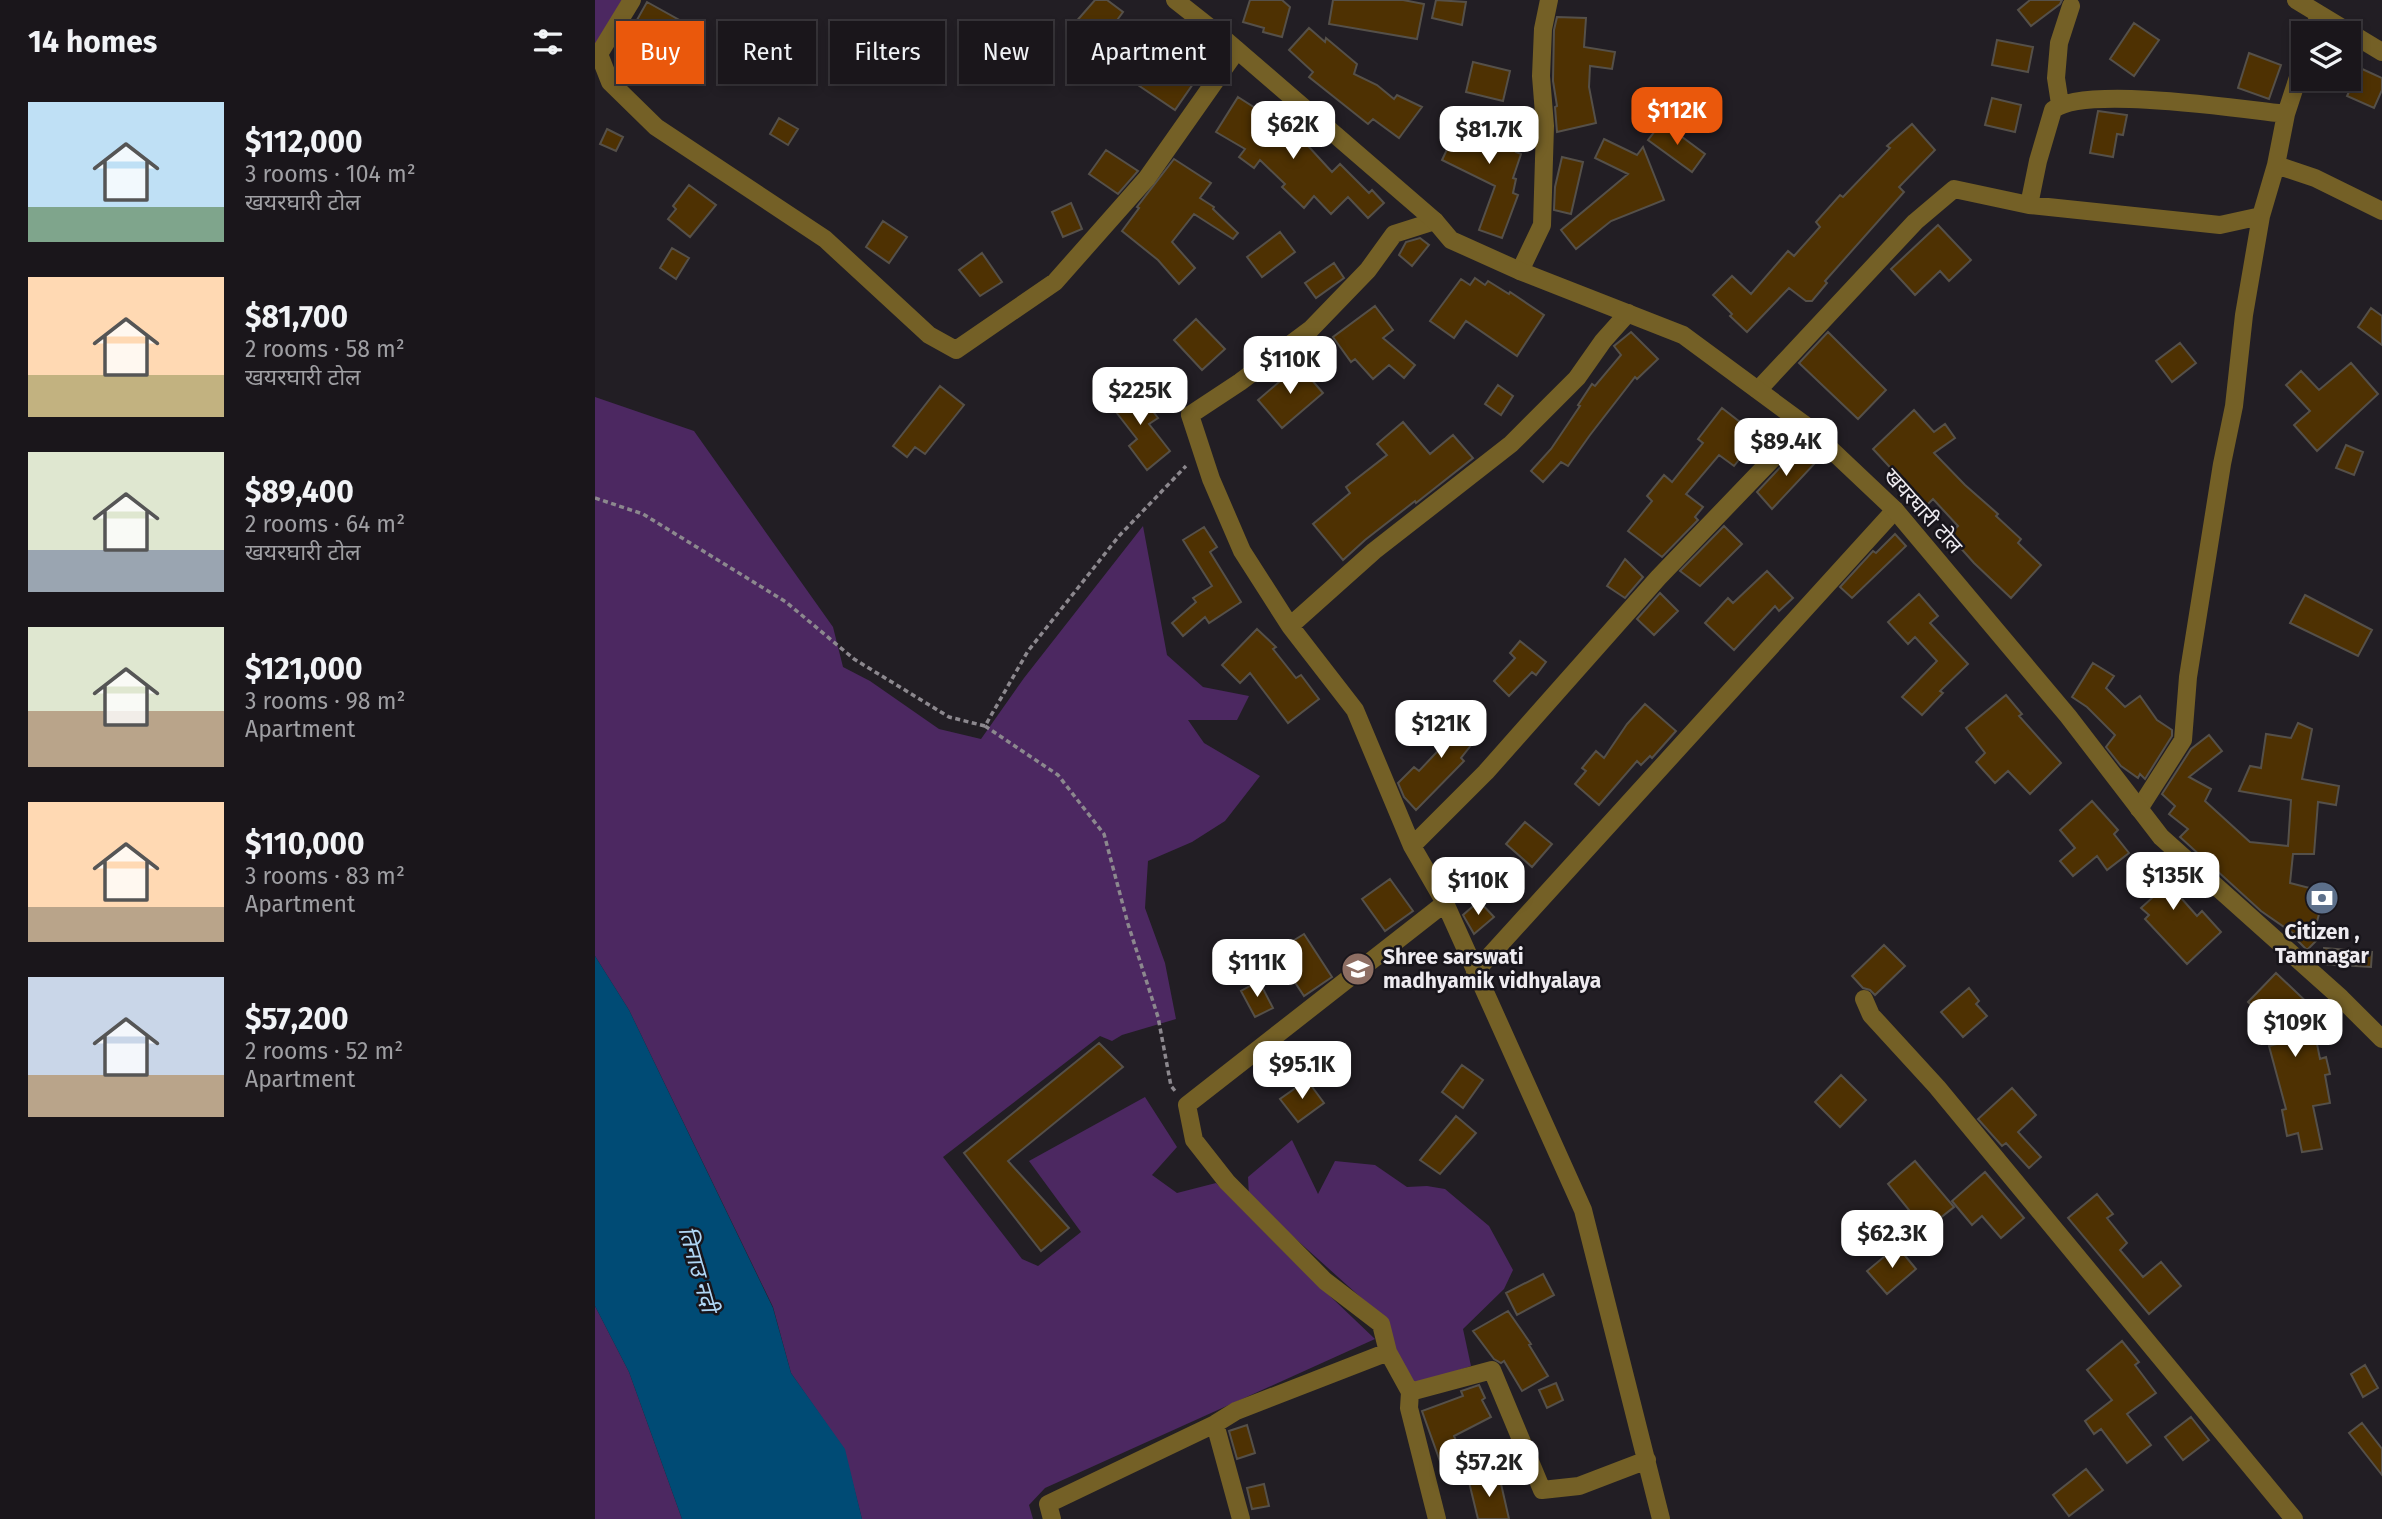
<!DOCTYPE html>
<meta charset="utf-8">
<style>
body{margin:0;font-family:"Fira Sans","Noto Sans Devanagari",sans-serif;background:#272328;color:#f1f3f6;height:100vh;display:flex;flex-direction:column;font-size:26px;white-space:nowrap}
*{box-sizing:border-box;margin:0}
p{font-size:23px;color:#9f9fa3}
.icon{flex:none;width:38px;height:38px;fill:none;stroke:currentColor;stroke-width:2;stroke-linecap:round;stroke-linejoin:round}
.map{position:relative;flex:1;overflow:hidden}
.drawer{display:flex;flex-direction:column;background:#1a161b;width:595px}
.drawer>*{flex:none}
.banner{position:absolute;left:21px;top:21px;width:665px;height:63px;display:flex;gap:14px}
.fabs{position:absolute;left:1696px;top:21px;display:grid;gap:14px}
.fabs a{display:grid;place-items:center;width:70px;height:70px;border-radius:0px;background:#1a161b;box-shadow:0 4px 10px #0003,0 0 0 2px #38353a;font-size:35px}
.price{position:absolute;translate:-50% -60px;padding:0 16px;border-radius:14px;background:#fff;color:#222;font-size:23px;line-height:46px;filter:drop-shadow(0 2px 4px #0008)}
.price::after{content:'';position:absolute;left:50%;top:42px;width:21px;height:16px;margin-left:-10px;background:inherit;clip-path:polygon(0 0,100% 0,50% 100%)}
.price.selected{background:#ea580c;color:#fff}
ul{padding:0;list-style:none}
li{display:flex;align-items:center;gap:21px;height:175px;padding:0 28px}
li span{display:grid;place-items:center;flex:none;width:196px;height:140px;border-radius:0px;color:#555}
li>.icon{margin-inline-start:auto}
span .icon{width:84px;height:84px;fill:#fffc;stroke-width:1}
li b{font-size:30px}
h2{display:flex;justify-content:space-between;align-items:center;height:84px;padding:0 28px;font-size:30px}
.chip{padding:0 24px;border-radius:0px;background:#1a161b;box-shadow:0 4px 10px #0003,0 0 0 2px #38353a;font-size:24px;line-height:63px}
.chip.selected{background:#ea580c;color:#fff}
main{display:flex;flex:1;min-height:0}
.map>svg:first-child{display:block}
.green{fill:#4c2861}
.water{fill:#004b75}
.building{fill:#4e3102;stroke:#555049;stroke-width:2}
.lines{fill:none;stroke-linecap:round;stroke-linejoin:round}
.path{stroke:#8c888e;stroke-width:3.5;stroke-dasharray:5 3.5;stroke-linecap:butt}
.minor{stroke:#746026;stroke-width:18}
.tertiary{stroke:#746026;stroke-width:18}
.labels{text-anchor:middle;stroke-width:5;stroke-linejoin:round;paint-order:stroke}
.street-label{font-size:21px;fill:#eeebf0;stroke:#18151b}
.poi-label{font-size:21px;font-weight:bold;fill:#eeebf0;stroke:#18151b}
.water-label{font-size:23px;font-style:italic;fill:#b0d7f6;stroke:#18151b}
</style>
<main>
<section class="drawer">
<h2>14 homes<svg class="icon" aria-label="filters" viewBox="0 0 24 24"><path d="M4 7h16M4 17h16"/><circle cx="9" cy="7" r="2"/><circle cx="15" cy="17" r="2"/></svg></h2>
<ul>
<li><span style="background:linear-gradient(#bfe0f5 75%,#7fa58c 0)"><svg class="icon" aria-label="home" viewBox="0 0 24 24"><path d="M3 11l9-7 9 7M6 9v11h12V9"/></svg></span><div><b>$112,000</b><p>3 rooms · 104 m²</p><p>खयरघारी टोल</p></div></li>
<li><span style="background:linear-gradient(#ffd9b3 70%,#c2b280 0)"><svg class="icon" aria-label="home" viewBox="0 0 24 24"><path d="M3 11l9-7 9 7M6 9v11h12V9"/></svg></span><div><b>$81,700</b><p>2 rooms · 58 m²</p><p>खयरघारी टोल</p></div></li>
<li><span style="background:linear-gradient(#dfe7d0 70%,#9aa5b1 0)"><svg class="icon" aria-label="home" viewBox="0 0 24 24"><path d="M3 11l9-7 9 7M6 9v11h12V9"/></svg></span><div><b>$89,400</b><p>2 rooms · 64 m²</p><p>खयरघारी टोल</p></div></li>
<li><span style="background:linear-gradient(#dfe7d0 60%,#b9a48a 0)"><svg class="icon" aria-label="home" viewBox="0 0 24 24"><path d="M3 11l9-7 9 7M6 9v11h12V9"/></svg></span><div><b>$121,000</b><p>3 rooms · 98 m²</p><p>Apartment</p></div></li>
<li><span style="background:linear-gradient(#ffd9b3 75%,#b9a48a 0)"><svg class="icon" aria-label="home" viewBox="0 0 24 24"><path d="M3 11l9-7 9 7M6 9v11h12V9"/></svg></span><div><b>$110,000</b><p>3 rooms · 83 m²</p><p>Apartment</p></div></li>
<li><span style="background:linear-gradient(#c9d6e8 70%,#b9a48a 0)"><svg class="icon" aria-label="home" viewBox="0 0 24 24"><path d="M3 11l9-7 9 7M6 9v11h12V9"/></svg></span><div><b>$57,200</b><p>2 rooms · 52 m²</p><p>Apartment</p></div></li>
</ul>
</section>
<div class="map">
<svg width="1787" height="1519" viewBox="0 0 1787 1519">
<rect width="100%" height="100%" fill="#221e24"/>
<!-- green -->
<path class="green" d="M 0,0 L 29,0 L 0,50 Z
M 0,397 L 99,431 L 238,627 L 248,667 L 275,681 L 344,729 L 386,739 L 429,678 L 548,526 L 572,655 L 608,687 L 654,696 L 642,720 L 593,720 L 609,743 L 665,776 L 630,821 L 597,842 L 553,861 L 550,908 L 570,963 L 581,1019 L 527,1035 L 517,1041 L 505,1036 L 348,1157 L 427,1259 L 443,1266 L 486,1232 L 434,1161 L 550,1097 L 582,1147 L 557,1175 L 582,1193 L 621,1183 L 694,1257 L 780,1339 L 450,1488 L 434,1505 L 438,1519 L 267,1519 L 249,1449 L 196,1373 L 178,1307 L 34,1010 L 0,956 Z
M 697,1140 L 723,1194 L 740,1161 L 780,1165 L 812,1187 L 832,1186 L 850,1189 L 894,1226 L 918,1270 L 909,1289 L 868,1329 L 876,1366 L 819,1385 L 804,1360 L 792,1321 L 654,1197 L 653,1177 Z
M 0,1306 L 34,1372 L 87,1519 L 0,1519 Z"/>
<!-- water -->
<path class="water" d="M 0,956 L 34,1010 L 178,1308 L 196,1373 L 250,1449 L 267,1519 L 87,1519 L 34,1372 L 0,1306 Z"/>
<!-- building -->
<path class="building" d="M 500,0 L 512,0 L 528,12 L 509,38 L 504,35 L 500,41 L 479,24 Z
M 655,0 L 687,0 L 695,7 L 687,37 L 668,32 L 669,28 L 648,22 Z
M 738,0 L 808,0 L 829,4 L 822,39 L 734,24 Z
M 841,0 L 871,2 L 867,25 L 837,18 Z
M 1435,0 L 1467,0 L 1465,4 L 1436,26 L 1423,10 Z
M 52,2 L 95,26 L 82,50 L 38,27 Z
M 962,17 L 991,18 L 989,47 L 1020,52 L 1017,69 L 995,66 L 994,87 L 1001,123 L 962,132 L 960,107 L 962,106 L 958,81 L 959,30 Z
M 1539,23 L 1564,40 L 1539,76 L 1515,59 Z
M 714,28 L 730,42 L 731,38 L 762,64 L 759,74 L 782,85 L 799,99 L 802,95 L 827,107 L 804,138 L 778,119 L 773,124 L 714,77 L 718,72 L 694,50 Z
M 192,33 L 214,47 L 199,71 L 177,58 Z
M 571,38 L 596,55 L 609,68 L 580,110 L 540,83 Z
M 1402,40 L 1438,47 L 1433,72 L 1397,65 Z
M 1654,53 L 1686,65 L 1674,99 L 1643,88 Z
M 878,62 L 915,71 L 908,101 L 871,92 Z
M 1765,68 L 1787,78 L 1787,90 L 1779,108 L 1752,96 Z
M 643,97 L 679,120 L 681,117 L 703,135 L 737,172 L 745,164 L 774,193 L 777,190 L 789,203 L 773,218 L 753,197 L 736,214 L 719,196 L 709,208 L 687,187 L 690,184 L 665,160 L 659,168 L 644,157 L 650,149 L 621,132 Z
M 1397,98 L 1426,105 L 1420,132 L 1390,125 Z
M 1503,111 L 1532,115 L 1528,135 L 1522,134 L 1518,157 L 1495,153 Z
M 894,112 L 924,124 L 917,141 L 909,143 L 923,147 L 921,152 L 926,154 L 918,178 L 921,179 L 918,193 L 923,195 L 907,238 L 884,230 L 900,186 L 847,160 L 864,124 L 885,134 Z
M 184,118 L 203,129 L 193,145 L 175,134 Z
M 1067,122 L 1110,154 L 1097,172 L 1053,140 Z
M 1317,124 L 1340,150 L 1304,187 L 1309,192 L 1230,281 L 1232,283 L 1217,301 L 1211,301 L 1194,288 L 1152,332 L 1135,316 L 1137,314 L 1118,295 L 1137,276 L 1156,294 L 1193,251 L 1199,256 L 1225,227 L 1221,222 L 1245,195 L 1248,197 L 1295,148 L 1292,146 Z
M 12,129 L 28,137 L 21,151 L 5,144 Z
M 1009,139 L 1042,155 L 1048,147 L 1069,200 L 1016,221 L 981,249 L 966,230 L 1033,174 L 1000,158 Z
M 511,150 L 543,171 L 523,194 L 494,174 Z
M 967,157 L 988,162 L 976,214 L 959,210 L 960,187 Z
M 579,159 L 616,183 L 605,198 L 619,207 L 618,209 L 643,233 L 638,239 L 599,214 L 577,242 L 600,268 L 584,284 L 563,260 L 527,231 L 544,208 L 542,207 Z
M 94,185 L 121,205 L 95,237 L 73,219 L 81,209 L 78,206 Z
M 476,203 L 487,229 L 468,237 L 457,212 Z
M 288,221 L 312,237 L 294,263 L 271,247 Z
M 1343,225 L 1376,260 L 1354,281 L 1345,271 L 1320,295 L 1296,269 Z
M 685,232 L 700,252 L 667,277 L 652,257 Z
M 825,238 L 834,245 L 817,266 L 804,255 L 811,242 Z
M 77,248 L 94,258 L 81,279 L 65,268 Z
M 387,253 L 407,282 L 385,296 L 364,270 Z
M 739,263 L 749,278 L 721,298 L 710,283 Z
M 880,278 L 890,285 L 893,281 L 914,294 L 915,292 L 949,315 L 922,356 L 871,321 L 859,338 L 835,321 L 866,279 L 875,285 Z
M 780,306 L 798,330 L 788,338 L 820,365 L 809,378 L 794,365 L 778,379 L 760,359 L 756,362 L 738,337 Z
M 1776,308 L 1787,316 L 1787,345 L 1763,327 Z
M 601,319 L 630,349 L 607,370 L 579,340 Z
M 1036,332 L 1063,359 L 1042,379 L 1040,377 L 995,435 L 973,466 L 966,462 L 948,482 L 936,471 L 956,449 L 985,406 L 983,405 L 997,384 L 1000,386 L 1026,355 L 1019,346 Z
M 1233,332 L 1291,390 L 1263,419 L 1204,363 Z
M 1585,343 L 1601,363 L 1577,382 L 1561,361 Z
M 1756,363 L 1783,394 L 1722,451 L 1699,425 L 1715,411 L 1691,385 L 1706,371 L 1724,390 Z
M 704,365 L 728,393 L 687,428 L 663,400 Z
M 538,385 L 563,418 L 554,424 L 575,451 L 552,470 L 534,446 L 542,439 L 514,403 Z
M 903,385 L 918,396 L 906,415 L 890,404 Z
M 345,386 L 369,405 L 330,454 L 320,447 L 312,457 L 298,446 Z
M 1127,408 L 1163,436 L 1139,466 L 1124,455 L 1091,494 L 1108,507 L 1100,517 L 1103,520 L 1067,557 L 1033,531 L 1057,501 L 1052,496 L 1069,475 L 1077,482 L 1108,443 L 1103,439 Z
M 1319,410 L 1339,432 L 1350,424 L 1360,438 L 1339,453 L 1370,485 L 1403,514 L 1401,516 L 1426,539 L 1423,543 L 1446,565 L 1416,598 L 1379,563 L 1354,535 L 1363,526 L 1338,499 L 1331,506 L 1278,449 Z
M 808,422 L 835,454 L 858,435 L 878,458 L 821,503 L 820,501 L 770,540 L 748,560 L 718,524 L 755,493 L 751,487 L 792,455 L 782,444 Z
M 1751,445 L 1768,452 L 1759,475 L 1741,468 Z
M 1209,448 L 1221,462 L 1177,509 L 1162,492 L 1192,460 L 1194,461 Z
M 1129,526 L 1147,544 L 1105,586 L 1085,571 Z
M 609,527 L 622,547 L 615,552 L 646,602 L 614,623 L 610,617 L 588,636 L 577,623 L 601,602 L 598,598 L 617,586 L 588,540 Z
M 1300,534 L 1311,546 L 1257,598 L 1245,587 L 1278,551 L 1281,553 Z
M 1030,559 L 1048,577 L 1030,598 L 1012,586 Z
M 1172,571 L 1198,598 L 1184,611 L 1180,606 L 1139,650 L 1110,623 L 1133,598 L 1138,603 Z
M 1065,593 L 1083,611 L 1059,635 L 1042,619 Z
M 1324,594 L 1343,616 L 1335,623 L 1373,664 L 1345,691 L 1348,693 L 1327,715 L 1307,697 L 1342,661 L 1320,637 L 1313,644 L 1293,622 Z
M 1710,595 L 1777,630 L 1763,656 L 1695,623 Z
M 662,629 L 681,647 L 678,649 L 701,678 L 706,675 L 724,699 L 693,723 L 655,673 L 645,683 L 627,665 Z
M 925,641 L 951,662 L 941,675 L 937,672 L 914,696 L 899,681 L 920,658 L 915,653 Z
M 1498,663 L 1519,676 L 1511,688 L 1530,707 L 1545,696 L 1562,720 L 1577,730 L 1577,736 L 1550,779 L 1545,774 L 1543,778 L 1526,766 L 1511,747 L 1520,735 L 1492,707 L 1477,697 Z
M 1411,695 L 1427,714 L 1424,716 L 1466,763 L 1435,794 L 1413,771 L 1400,783 L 1381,762 L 1390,753 L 1371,728 Z
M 1050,704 L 1081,731 L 1057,758 L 1055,756 L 1046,765 L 1042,761 L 1004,805 L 980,784 L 991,771 L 987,768 L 1001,751 L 1009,758 L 1032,724 Z
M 863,709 L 889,729 L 866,758 L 869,761 L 821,810 L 809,797 L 803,783 L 819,767 L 824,771 L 853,740 L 844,733 Z
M 1703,723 L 1717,729 L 1707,779 L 1744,786 L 1741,805 L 1723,802 L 1719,854 L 1698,854 L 1695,883 L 1730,892 L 1720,929 L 1717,933 L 1724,938 L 1712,950 L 1700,938 L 1702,936 L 1666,911 L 1585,837 L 1593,829 L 1574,814 L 1580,806 L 1567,794 L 1596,749 L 1614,735 L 1627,751 L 1594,777 L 1616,789 L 1610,801 L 1655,842 L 1693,846 L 1696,800 L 1644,791 L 1655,766 L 1666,768 L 1671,734 L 1696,738 Z
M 1497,801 L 1523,830 L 1519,834 L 1534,853 L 1512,870 L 1502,856 L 1478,876 L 1465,861 L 1480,848 L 1465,830 Z
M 930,822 L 957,844 L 937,867 L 911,844 Z
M 1552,853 L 1583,886 L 1579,890 L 1602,916 L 1607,911 L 1626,932 L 1592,964 L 1550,919 L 1554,915 L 1546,908 L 1557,898 L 1549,889 L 1552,887 L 1534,868 Z
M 795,879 L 818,911 L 790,931 L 767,899 Z
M 884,901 L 899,917 L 879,934 L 868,915 Z
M 709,934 L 737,977 L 709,996 L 680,952 Z
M 1289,945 L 1310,966 L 1280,995 L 1275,990 L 1268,988 L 1257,976 Z
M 1729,948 L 1777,952 L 1776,967 L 1728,964 Z
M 1681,973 L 1720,1010 L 1716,1014 L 1725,1059 L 1731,1057 L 1735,1074 L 1730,1075 L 1735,1103 L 1718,1106 L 1727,1149 L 1707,1152 L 1703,1133 L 1692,1136 L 1687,1110 L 1691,1109 L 1674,1046 L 1694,1041 L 1653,1002 Z
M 664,981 L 678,1008 L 660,1017 L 646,991 Z
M 1374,988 L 1384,1001 L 1381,1004 L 1392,1016 L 1368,1037 L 1346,1012 Z
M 504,1043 L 528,1067 L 413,1161 L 474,1228 L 446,1251 L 369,1153 Z
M 867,1065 L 888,1080 L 868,1108 L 847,1092 Z
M 1246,1075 L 1271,1100 L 1245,1127 L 1220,1102 Z
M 712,1080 L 729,1103 L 703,1122 L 685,1099 Z
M 1417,1088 L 1441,1115 L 1423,1132 L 1446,1157 L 1434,1168 L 1411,1143 L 1407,1146 L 1383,1119 Z
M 861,1116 L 881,1133 L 845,1174 L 825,1160 Z
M 1320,1161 L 1359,1207 L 1330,1230 L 1293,1184 Z
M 1390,1172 L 1429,1218 L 1406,1238 L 1387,1216 L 1377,1225 L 1357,1201 Z
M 1502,1194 L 1518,1214 L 1512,1218 L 1532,1243 L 1525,1250 L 1548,1277 L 1566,1262 L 1586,1286 L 1554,1314 L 1473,1218 Z
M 1302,1246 L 1321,1269 L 1292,1294 L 1272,1271 Z
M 948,1274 L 959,1295 L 922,1315 L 911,1293 Z
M 913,1311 L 936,1344 L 934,1345 L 953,1376 L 927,1391 L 909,1361 L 906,1363 L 899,1359 L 878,1331 Z
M 1527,1341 L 1544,1362 L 1540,1365 L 1561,1393 L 1532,1414 L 1556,1445 L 1532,1463 L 1506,1429 L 1499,1434 L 1490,1421 L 1517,1400 L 1492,1370 Z
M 1770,1365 L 1783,1388 L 1768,1397 L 1756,1374 Z
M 961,1383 L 968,1400 L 952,1408 L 944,1390 Z
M 884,1385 L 890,1398 L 887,1400 L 896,1417 L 859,1436 L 867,1455 L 846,1464 L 827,1411 L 868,1396 L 866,1391 Z
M 1596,1417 L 1614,1440 L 1588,1460 L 1570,1437 Z
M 1767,1423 L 1787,1449 L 1787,1475 L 1754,1433 Z
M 652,1425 L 660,1453 L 642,1459 L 634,1431 Z
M 1491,1469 L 1508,1490 L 1474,1516 L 1458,1495 Z
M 904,1475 L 914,1519 L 883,1519 L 874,1482 Z
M 669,1484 L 674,1506 L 657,1509 L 652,1488 Z"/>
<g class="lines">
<!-- path -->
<path class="path" d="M 0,498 L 48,514 L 191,602 L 259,659 L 354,717 L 390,726 L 433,651 L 524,536 L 591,466
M 390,726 L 463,775 L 509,834 L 533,924 L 563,1017 L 576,1086 L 581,1092"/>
<!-- minor -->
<path class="minor" d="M 37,0 L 4,54 L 15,82 L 61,127 L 230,239 L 334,335 L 361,350 L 460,282 L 552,178 L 642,50
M 1701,0 L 1787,52
M 1718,33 L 1724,14
M 1465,104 L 1461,78 L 1464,43 L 1476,6
M 1681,165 L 1691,114 L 1708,62
M 1434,205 L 1443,161 L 1458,110 C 1488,85 1647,109 1691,114
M 840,221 L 799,234 L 773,270 L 716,329 L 645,382 L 595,415 L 616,479 L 647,551 L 695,626 L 760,710 L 817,846 L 850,903 L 988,1210 L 1066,1519
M 925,271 L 947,225 L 950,126 L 946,76 L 948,29 L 954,0
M 1163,390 L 1320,222 L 1359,189 L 1434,205 L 1625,225 L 1666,216
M 695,626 L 779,551 L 916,444 L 982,378 L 1008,341 L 1033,313
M 1544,809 L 1588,740 L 1593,677 L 1627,464 L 1639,406 L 1649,315 L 1666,216 L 1681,165 L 1720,178 L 1787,211
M 817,846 L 891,772 L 1063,578 L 1210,425
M 880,972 L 1300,510
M 1269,999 L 1276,1015 L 1342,1087 L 1699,1519
M 815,1392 L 897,1370 L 947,1490 L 984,1486 L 1052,1460
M 620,1424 L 646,1519
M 457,1519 L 453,1504 L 620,1424 L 641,1411 L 793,1352
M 842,1519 L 814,1408 L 815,1392 L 793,1352 L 786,1324 L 730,1281 L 632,1182 L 599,1140 L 592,1105 L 850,903"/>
<!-- tertiary -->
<path class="tertiary" d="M 580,0 L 627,37 L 840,221 L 856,240 L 925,271 L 1088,335 L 1210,425 L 1300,510 L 1473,716 L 1566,837 L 1746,998 L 1787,1039"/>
</g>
<!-- icons -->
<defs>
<symbol id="bank-disc" viewBox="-11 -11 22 22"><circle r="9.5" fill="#5c6f8a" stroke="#18151b"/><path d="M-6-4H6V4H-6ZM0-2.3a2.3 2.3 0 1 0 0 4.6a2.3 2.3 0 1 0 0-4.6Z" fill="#fff"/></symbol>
<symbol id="school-disc" viewBox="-11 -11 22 22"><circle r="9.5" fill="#8d6e63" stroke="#18151b"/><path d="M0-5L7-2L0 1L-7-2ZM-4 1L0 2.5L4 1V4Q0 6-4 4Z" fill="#fff"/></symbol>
</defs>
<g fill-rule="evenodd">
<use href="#bank-disc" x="1708" y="879" width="38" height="38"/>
<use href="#school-disc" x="744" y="950" width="38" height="38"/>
</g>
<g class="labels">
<!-- street labels -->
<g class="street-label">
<text transform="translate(1328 511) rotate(48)" y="7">खयरघारी टोल</text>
</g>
<!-- poi labels -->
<g class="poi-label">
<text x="1727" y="939">Citizen ,<tspan x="1727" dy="24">Tamnagar</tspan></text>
<text x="788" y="964" text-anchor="start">Shree sarswati<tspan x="788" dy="24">madhyamik vidhyalaya</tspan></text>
</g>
<!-- water labels -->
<g class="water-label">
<text transform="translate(103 1269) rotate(74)" y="8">तिनाउ नदी</text>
</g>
</g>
</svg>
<div class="fabs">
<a><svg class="icon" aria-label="layers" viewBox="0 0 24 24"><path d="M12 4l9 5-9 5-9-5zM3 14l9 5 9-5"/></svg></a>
</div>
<b class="price selected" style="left:1082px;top:147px">$112K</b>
<b class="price" style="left:698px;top:161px">$62K</b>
<b class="price" style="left:894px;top:166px">$81.7K</b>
<b class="price" style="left:695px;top:396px">$110K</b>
<b class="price" style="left:545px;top:427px">$225K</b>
<b class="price" style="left:1191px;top:478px">$89.4K</b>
<b class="price" style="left:846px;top:760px">$121K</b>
<b class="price" style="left:1578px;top:912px">$135K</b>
<b class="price" style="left:883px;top:917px">$110K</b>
<b class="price" style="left:662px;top:999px">$111K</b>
<b class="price" style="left:1700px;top:1059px">$109K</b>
<b class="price" style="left:707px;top:1101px">$95.1K</b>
<b class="price" style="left:1297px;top:1270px">$62.3K</b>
<b class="price" style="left:894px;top:1499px">$57.2K</b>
<div class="banner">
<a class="chip selected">Buy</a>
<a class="chip">Rent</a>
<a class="chip">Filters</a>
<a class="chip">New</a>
<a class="chip">Apartment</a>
</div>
</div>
</main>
